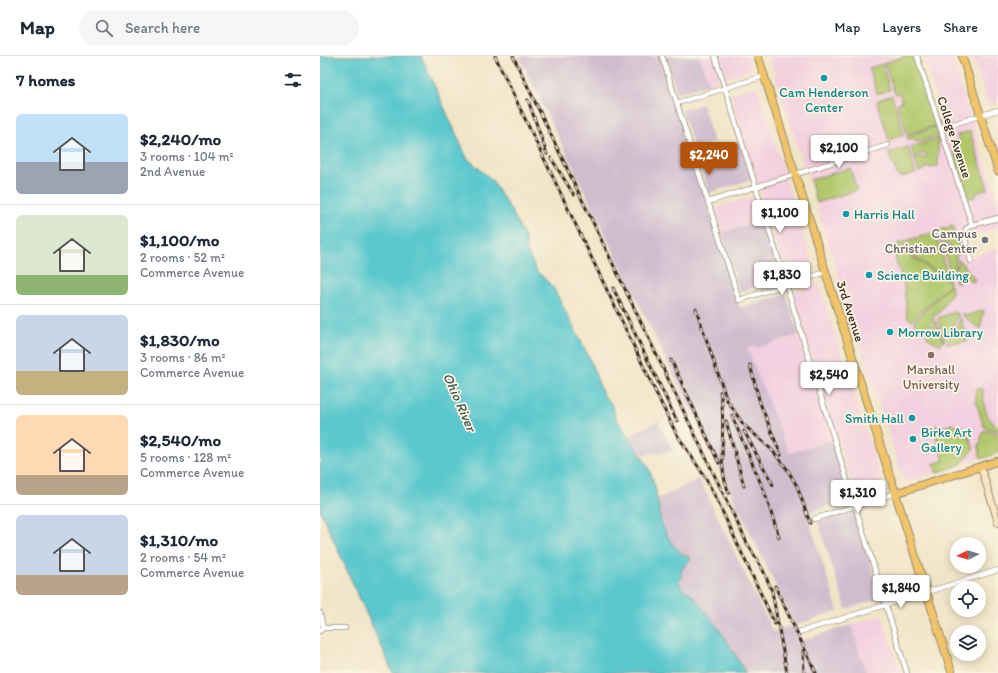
<!DOCTYPE html>
<meta charset="utf-8">
<style>
body{margin:0;font-family:Itim,sans-serif;background:#f6f6f7;color:#1f2937;height:100vh;display:flex;flex-direction:column;font-size:15px;white-space:nowrap}
*{box-sizing:border-box;margin:0}
p{font-size:13px;color:#747a83}
.icon{flex:none;width:22px;height:22px;fill:none;stroke:currentColor;stroke-width:2;stroke-linecap:round;stroke-linejoin:round}
.map{position:relative;flex:1;overflow:hidden}
.sheet{display:flex;flex-direction:column;background:#fff;width:320px}
.sheet>*{flex:none}
.needle{width:26px;rotate:265deg}
.tools{position:absolute;left:630px;top:481px;display:grid;gap:8px}
.tools a{display:grid;place-items:center;width:36px;height:36px;border-radius:50%;background:#fff;box-shadow:0 2px 10px #0003;font-size:20px}
.price{position:absolute;translate:-50% -34px;padding:0 9px;border-radius:4px;background:#fff;color:#222;font-size:13px;line-height:26px;filter:drop-shadow(0 1px 2px #0008)}
.price::after{content:'';position:absolute;left:50%;top:24px;width:12px;height:9px;margin-left:-6px;background:inherit;clip-path:polygon(0 0,100% 0,50% 100%)}
.price.active{background:#b45309;color:#fff}
ul{padding:0;list-style:none}
li{display:flex;align-items:center;gap:12px;height:100px;padding:0 16px}
li+li{border-top:1px solid #e0e1e3}
li span{display:grid;place-items:center;flex:none;width:112px;height:80px;border-radius:6px;color:#555}
li>.icon{margin-inline-start:auto}
span .icon{width:48px;height:48px;fill:#fffc;stroke-width:1}
li b{font-size:17px}
h2{display:flex;justify-content:space-between;align-items:center;height:48px;padding:0 16px;font-size:17px}
header{display:flex;align-items:center;gap:24px;box-sizing:border-box;height:56px;padding:0 20px;background:#fff;border-bottom:1px solid #e0e1e3}
header strong{font-size:19px}
nav{display:flex;gap:22px;margin-inline-start:auto;font-size:14px}
.search{width:280px;height:36px;background:#f6f6f7;display:flex;align-items:center;gap:10px;box-sizing:border-box;padding:0 14px;border-radius:22px;color:#747a83;font-size:15px}
main{display:flex;flex:1;min-height:0}
.map>svg:first-child{display:block}
.built{fill:#f3cfdf}
.industrial{fill:#cfbdce}
.green{fill:#b1c76b;stroke:#767844}
.water{fill:#5ac8ce;stroke:#4a7976}
.lines{fill:none;stroke-linecap:round;stroke-linejoin:round}
.street-casing{stroke:#968872;stroke-width:6}
.secondary-casing{stroke:#968872;stroke-width:8}
.primary-casing{stroke:#968872;stroke-width:9}
.street{stroke:#fff;stroke-width:4.5}
.secondary{stroke:#f9e7c3;stroke-width:6}
.primary{stroke:#f0c469;stroke-width:7}
.rail-casing{stroke:#3b2a1e;stroke-width:3}
.rail{stroke:#fcf5e5;stroke-width:1.5;stroke-dasharray:4.5;stroke-linecap:butt}
.culture-dot{fill:#0f9aa8;stroke:#fcf5e5;stroke-width:1.5}
.worship-dot{fill:#6b7280;stroke:#fcf5e5;stroke-width:1.5}
.education-dot{fill:#8d6e63;stroke:#fcf5e5;stroke-width:1.5}
.labels{text-anchor:middle;stroke-width:3.5;stroke-linejoin:round;paint-order:stroke}
.culture-label{font-size:13px;fill:#0d838f;stroke:#fcf5e5;text-anchor:start}
.street-label{font-size:13px;fill:#3b2a1e;stroke:#fcf5e5}
.worship-label{font-size:13px;fill:#5b616d;stroke:#fcf5e5;text-anchor:end}
.education-label{font-size:13px;fill:#785e54;stroke:#fcf5e5}
.water-label{font-size:14px;font-style:italic;fill:#445953;stroke:#fcf5e5}
</style>
<header>
<strong>Map</strong>
<div class="search"><svg class="icon" aria-label="search" viewBox="0 0 24 24"><circle cx="10" cy="10" r="6"/><path d="M15 15l6 6"/></svg>Search here</div>
<nav><a>Map</a><a>Layers</a><a>Share</a></nav>
</header>
<main>
<section class="sheet">
<h2>7 homes<svg class="icon" aria-label="filters" viewBox="0 0 24 24"><path d="M4 7h16M4 17h16"/><circle cx="9" cy="7" r="2"/><circle cx="15" cy="17" r="2"/></svg></h2>
<ul>
<li><span style="background:linear-gradient(#bfe0f5 60%,#9aa5b1 0)"><svg class="icon" aria-label="home" viewBox="0 0 24 24"><path d="M3 11l9-7 9 7M6 9v11h12V9"/></svg></span><div><b>$2,240/mo</b><p>3 rooms · 104 m²</p><p>2nd Avenue</p></div></li>
<li><span style="background:linear-gradient(#dfe7d0 75%,#8fb573 0)"><svg class="icon" aria-label="home" viewBox="0 0 24 24"><path d="M3 11l9-7 9 7M6 9v11h12V9"/></svg></span><div><b>$1,100/mo</b><p>2 rooms · 52 m²</p><p>Commerce Avenue</p></div></li>
<li><span style="background:linear-gradient(#c9d6e8 70%,#c2b280 0)"><svg class="icon" aria-label="home" viewBox="0 0 24 24"><path d="M3 11l9-7 9 7M6 9v11h12V9"/></svg></span><div><b>$1,830/mo</b><p>3 rooms · 86 m²</p><p>Commerce Avenue</p></div></li>
<li><span style="background:linear-gradient(#ffd9b3 75%,#b9a48a 0)"><svg class="icon" aria-label="home" viewBox="0 0 24 24"><path d="M3 11l9-7 9 7M6 9v11h12V9"/></svg></span><div><b>$2,540/mo</b><p>5 rooms · 128 m²</p><p>Commerce Avenue</p></div></li>
<li><span style="background:linear-gradient(#c9d6e8 75%,#b9a48a 0)"><svg class="icon" aria-label="home" viewBox="0 0 24 24"><path d="M3 11l9-7 9 7M6 9v11h12V9"/></svg></span><div><b>$1,310/mo</b><p>2 rooms · 54 m²</p><p>Commerce Avenue</p></div></li>
</ul>
</section>
<div class="map">
<svg width="678" height="617" viewBox="0 0 678 617">
<rect width="100%" height="100%" fill="#fcf5e5"/>
<filter id="ink" filterUnits="userSpaceOnUse"><feTurbulence type="fractalNoise" baseFrequency=".025" numOctaves="2"/><feDisplacementMap in="SourceGraphic" scale="8" xChannelSelector="R" yChannelSelector="G"/><feConvolveMatrix kernelMatrix="1 2 1 2 8 2 1 2 1" color-interpolation-filters="sRGB"/></filter>
<filter id="wash" filterUnits="userSpaceOnUse"><feTurbulence type="fractalNoise" baseFrequency=".012" numOctaves="4" result="noise"/><feDisplacementMap in="SourceGraphic" scale="16" xChannelSelector="R" yChannelSelector="G"/><feGaussianBlur stdDeviation="0.9" result="paint"/><feColorMatrix in="noise" values="0 0 0 0 0 0 0 0 0 0 0 0 0 0 0 0 0 1.4 0 .05"/><feComposite in="paint" operator="in"/></filter>
<g filter="url(#wash)">
<rect width="100%" height="100%" fill="#f1e5c7"/>
<!-- built -->
<path class="built" d="M 380,0 L 393,0 L 401,25 L 389,28 Z
M 397,0 L 428,0 L 432,14 L 405,23 Z
M 449,0 L 594,0 L 616,69 L 624,66 L 603,0 L 631,0 L 678,148 L 678,172 L 641,183 L 647,202 L 678,192 L 678,397 L 584,426 Z
M 653,0 L 678,0 L 678,46 L 668,49 Z
M 437,30 L 494,212 L 467,221 L 410,39 Z
M 437,139 L 445,164 L 401,177 L 394,153 Z
M 499,228 L 564,433 L 536,441 L 472,237 Z
M 479,279 L 512,384 L 469,398 L 426,292 L 437,290 L 438,292 Z
M 562,559 L 581,617 L 546,617 L 531,569 Z"/>
<!-- industrial -->
<path class="industrial" d="M 199,0 L 341,0 L 420,252 L 466,238 L 479,279 L 437,292 L 436,290 L 427,292 L 469,397 L 512,384 L 530,443 L 487,457 L 518,555 L 476,569 L 482,584 L 531,569 L 546,617 L 425,617 L 408,587 L 380,547 L 365,534 L 361,527 L 361,514 L 370,504 L 369,501 L 363,499 L 355,491 L 348,482 L 340,458 L 338,443 L 379,423 L 453,576 L 475,569 Z
M 345,0 L 380,0 L 389,28 L 357,38 Z
M 382,48 L 394,86 L 374,92 L 362,54 Z
M 420,85 L 432,123 L 389,137 L 376,98 Z
M 445,164 L 463,222 L 420,236 L 401,177 Z
M 338,365 L 353,395 L 321,399 L 308,380 Z
M 534,455 L 561,542 L 526,553 L 498,465 Z"/>
<!-- green -->
<path class="green" d="M 586,0 L 594,0 L 617,69 L 587,78 L 577,48 L 583,45 L 581,45 L 580,37 L 575,38 L 564,7 Z
M 562,8 L 570,34 L 557,38 L 549,12 Z
M 572,39 L 584,79 L 569,84 L 557,46 L 558,44 Z
M 615,71 L 616,71 L 619,79 L 602,85 L 589,84 L 587,80 Z
M 650,75 L 668,133 L 656,137 L 657,140 L 648,143 L 633,92 L 640,89 L 637,79 Z
M 618,82 L 618,110 L 611,112 L 607,110 L 605,114 L 599,116 L 595,103 L 601,101 L 605,102 L 607,99 L 603,97 L 594,102 L 591,91 Z
M 588,91 L 596,117 L 582,121 L 578,120 L 568,97 Z
M 530,112 L 537,134 L 497,147 L 490,124 Z
M 633,170 L 639,192 L 638,200 L 619,177 L 620,174 Z
M 612,177 L 616,180 L 629,224 L 576,189 L 577,188 Z
M 619,180 L 637,202 L 632,222 L 632,221 Z
M 576,191 L 629,225 L 629,229 L 592,265 L 587,261 L 584,230 L 572,192 Z
M 639,204 L 653,220 L 655,225 L 650,226 L 649,223 L 645,221 L 642,223 L 640,227 L 636,226 L 634,223 Z
M 630,229 L 632,230 L 632,236 L 618,258 L 613,259 L 614,264 L 604,277 L 595,270 L 594,266 Z
M 664,254 L 660,273 L 643,260 L 642,258 L 643,256 L 645,260 Z
M 634,256 L 639,259 L 624,286 L 618,262 Z
M 641,262 L 647,285 L 627,288 L 627,287 Z
M 616,265 L 623,286 L 621,288 L 618,288 L 606,281 Z
M 656,333 L 663,333 C 663,346 665,364 678,370 L 678,375 L 664,371 L 656,346 Z
M 633,368 L 637,371 L 642,370 L 648,378 L 654,393 L 640,409 L 616,417 L 616,411 L 615,411 L 613,408 L 624,404 L 614,375 L 616,374 L 615,370 L 625,371 Z
M 664,374 L 678,377 L 678,397 L 664,402 L 660,401 L 659,389 Z"/>
<!-- water -->
<path class="water" d="M 0,0 L 101,0 L 147,102 L 171,123 L 191,154 L 205,182 L 206,193 L 216,214 L 233,231 L 269,301 L 283,339 L 291,347 L 296,362 L 328,410 L 335,430 L 341,465 L 347,480 L 355,491 L 363,499 L 370,501 L 370,504 L 361,514 L 362,521 L 359,526 L 365,536 L 368,535 C 391,558 410,588 425,617 L 73,617 L 0,454 Z"/>
</g>
<g filter="url(#ink)">
<g class="lines">
<defs>
<path id="street" d="M 342,0 L 419,244 L 506,216
M 395,0 L 587,617
M 597,0 L 652,169
M 357,47 L 444,20
M 621,72 L 678,54
M 388,146 L 568,89
M 651,205 L 645,182 L 646,173 L 652,169 L 678,162
M 494,463 L 576,437
M 0,557 L 3,572 L 0,575
M 3,572 L 25,572
M 479,576 L 678,514"/>
<path id="secondary" d="M 661,411 L 678,466"/>
<path id="primary" d="M 438,0 L 499,194
M 642,0 L 678,115
M 500,198 L 632,617
M 576,437 L 678,405"/>
</defs>
<!-- street casing -->
<use href="#street" class="street-casing"/>
<!-- secondary casing -->
<use href="#secondary" class="secondary-casing"/>
<!-- primary casing -->
<use href="#primary" class="primary-casing"/>
<!-- street -->
<use href="#street" class="street"/>
<!-- secondary -->
<use href="#secondary" class="secondary"/>
<!-- primary -->
<use href="#primary" class="primary"/>
<defs>
<path id="rail" d="M 175,0 L 341,347 L 356,377 L 385,421 L 396,442 L 455,568
M 193,0 L 427,487 L 443,514 L 452,535 L 467,617
M 208,44 L 227,98
M 231,102 L 254,139
M 293,232 L 357,365
M 376,253 L 407,344 L 423,368 L 452,394 L 467,413 L 477,430 L 490,467
M 351,304 L 399,407
M 430,309 L 440,347 L 461,399
M 400,336 C 408,371 395,404 409,437
M 412,360 L 444,435 L 459,481
M 406,365 L 424,430
M 424,375 L 453,429
M 455,530 L 496,617
M 483,595 L 484,617"/>
</defs>
<!-- rail casing -->
<use href="#rail" class="rail-casing"/>
<!-- rail -->
<use href="#rail" class="rail"/>
</g>
</g>
<!-- markers -->
<g class="culture-dot">
<circle cx="504" cy="22" r="4"/>
<circle cx="526" cy="158" r="4"/>
<circle cx="549" cy="219" r="4"/>
<circle cx="570" cy="276" r="4"/>
<circle cx="592" cy="362" r="4"/>
<circle cx="593" cy="383" r="4"/>
</g>
<circle class="worship-dot" cx="665" cy="184" r="4"/>
<circle class="education-dot" cx="611" cy="299" r="4"/>
<g class="labels">
<!-- culture labels -->
<g class="culture-label">
<text x="504" y="41" text-anchor="middle">Cam Henderson<tspan x="504" dy="15">Center</tspan></text>
<text x="534" y="163">Harris Hall</text>
<text x="557" y="224">Science Building</text>
<text x="578" y="281">Morrow Library</text>
<text x="584" y="367" text-anchor="end">Smith Hall</text>
<text x="601" y="381">Birke Art<tspan x="601" dy="15">Gallery</tspan></text>
</g>
<!-- street labels -->
<g class="street-label">
<text transform="translate(635 81) rotate(72)" y="5">College Avenue</text>
<text transform="translate(531 255) rotate(72)" y="5">3rd Avenue</text>
</g>
<!-- worship labels -->
<g class="worship-label">
<text x="657" y="182">Campus<tspan x="657" dy="15">Christian Center</tspan></text>
</g>
<!-- education labels -->
<g class="education-label">
<text x="611" y="318">Marshall<tspan x="611" dy="15">University</tspan></text>
</g>
<!-- water labels -->
<g class="water-label">
<text transform="translate(140 346) rotate(66)" y="5">Ohio River</text>
</g>
</g>
</svg>
<div class="tools">
<a><svg class="needle" viewBox="-14 -14 28 28"><path d="M0-13l5 13h-10z" fill="#e53935"/><path d="M0 13l5-13h-10z" fill="#747a83"/></svg></a>
<a><svg class="icon" aria-label="locate" viewBox="0 0 24 24"><circle cx="12" cy="12" r="6"/><path d="M12 2v4M12 18v4M2 12h4M18 12h4"/></svg></a>
<a><svg class="icon" aria-label="layers" viewBox="0 0 24 24"><path d="M12 4l9 5-9 5-9-5zM3 14l9 5 9-5"/></svg></a>
</div>
<b class="price" style="left:519px;top:113px">$2,100</b>
<b class="price active" style="left:389px;top:120px">$2,240</b>
<b class="price" style="left:460px;top:178px">$1,100</b>
<b class="price" style="left:462px;top:240px">$1,830</b>
<b class="price" style="left:509px;top:340px">$2,540</b>
<b class="price" style="left:538px;top:458px">$1,310</b>
<b class="price" style="left:581px;top:553px">$1,840</b>
</div>
</main>
